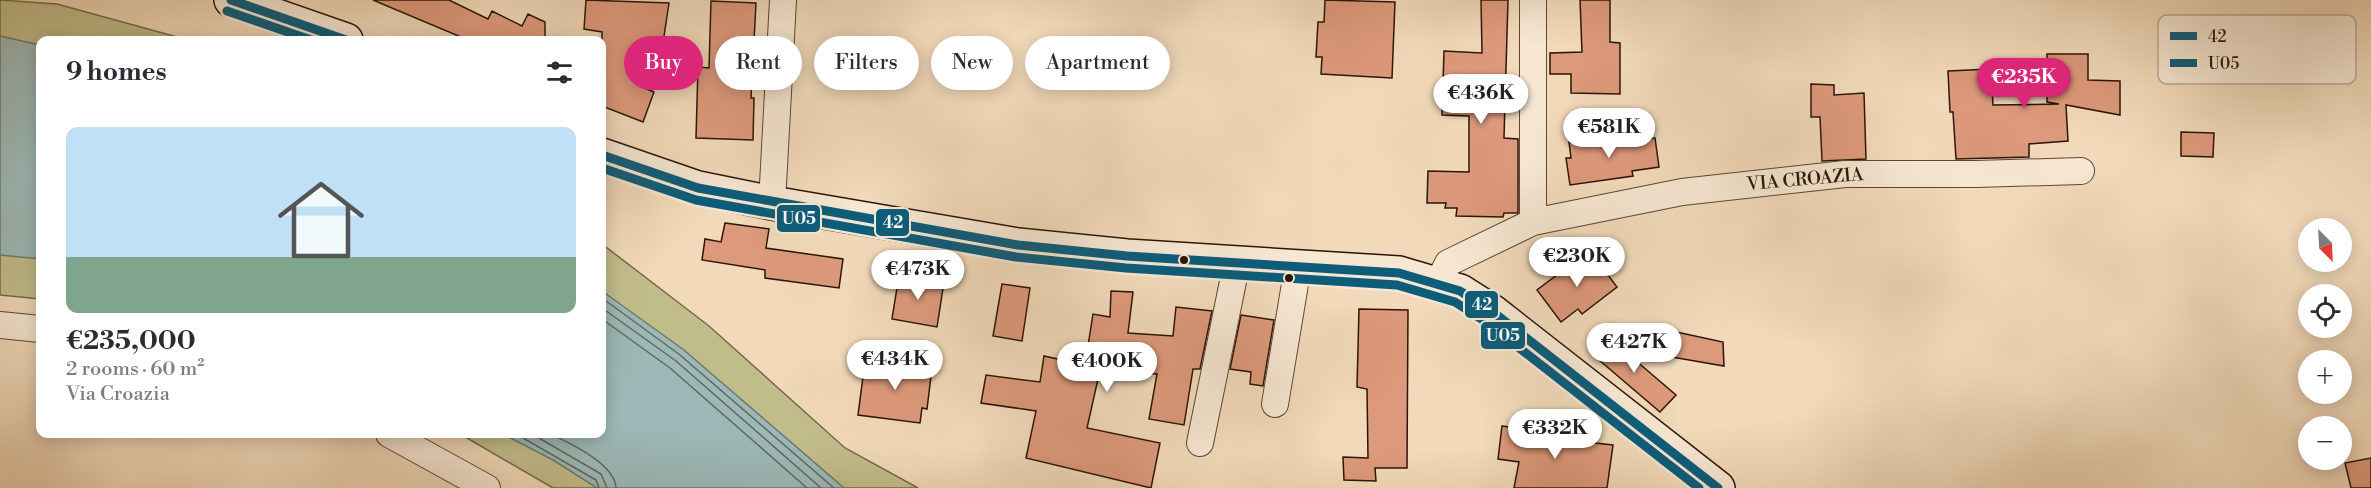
<!DOCTYPE html>
<meta charset="utf-8">
<style>
body{margin:0;font-family:"Libre Bodoni",serif;background:#f7f7f7;color:#2b2b33;height:100vh;display:flex;flex-direction:column;font-size:22px;white-space:nowrap}
*{box-sizing:border-box;margin:0}
p{font-size:20px;color:#7c7c81}
.icon{flex:none;width:33px;height:33px;fill:none;stroke:currentColor;stroke-width:2;stroke-linecap:round;stroke-linejoin:round}
.map{position:relative;flex:1;overflow:hidden}
.side{position:absolute;left:36px;top:36px;width:570px;height:402px;display:flex;flex-direction:column;background:#fff;border-radius:12px;box-shadow:0 3px 15px #0003}
.side>*{flex:none}
.guide{position:absolute;left:624px;top:36px;width:570px;height:54px;display:flex;gap:12px}
.needle{width:39px;rotate:156deg}
.fabs{position:absolute;left:2298px;top:218px;display:grid;gap:12px}
.fabs a{display:grid;place-items:center;width:54px;height:54px;border-radius:50%;background:#fff;box-shadow:0 3px 15px #0003;font-size:30px}
.price{position:absolute;translate:-50% -51px;padding:0 14px;border-radius:21px;background:#fff;color:#222;font-size:20px;line-height:39px;filter:drop-shadow(0 2px 3px #0008)}
.price::after{content:'';position:absolute;left:50%;top:36px;width:18px;height:14px;margin-left:-9px;background:inherit;clip-path:polygon(0 0,100% 0,50% 100%)}
.price.active{background:#db2777;color:#fff}
ul{padding:0;list-style:none}
li{display:grid;align-content:center;gap:12px;height:318px;padding:0 30px}
li span{display:grid;place-items:center;height:186px;border-radius:12px;color:#555}
li>.icon{margin-inline-start:auto}
span .icon{width:108px;height:108px;fill:#fffc;stroke-width:1}
li b{font-size:26px}
h2{display:flex;justify-content:space-between;align-items:center;height:72px;padding:0 30px;font-size:26px}
.chip{padding:0 21px;border-radius:27px;background:#fff;box-shadow:0 3px 15px #0003;font-size:21px;line-height:54px}
.chip.active{background:#db2777;color:#fff}
.map>svg:first-child{display:block}
.green{fill:#c1bd8a;stroke:#766948;stroke-width:1.5}
.water{fill:#9cb9b7;stroke:#6e7771;stroke-width:1.5}
.lines{fill:none;stroke-linecap:round;stroke-linejoin:round}
.shore{stroke:#63675f;stroke-width:1.5}
.building{fill:#dd997b;stroke:#2a1507;stroke-width:1.5}
.street-casing{stroke:#5c4634;stroke-width:28}
.secondary-casing{stroke:#2a1507;stroke-width:36}
.street{stroke:#f6e6d2;stroke-width:26}
.secondary{stroke:#f6e6d2;stroke-width:33}
.bus-1-casing{stroke:#f6e6d2;stroke-width:14}
.bus-2-casing{stroke:#f6e6d2;stroke-width:14}
.bus-1{stroke:#0c5c7a;stroke-width:9}
.bus-2{stroke:#0c5c7a;stroke-width:9}
.bus-dot{fill:#2a1507;stroke:#f6e6d2;stroke-width:2}
.labels{text-anchor:middle;stroke-width:6;stroke-linejoin:round;paint-order:stroke}
.street-label{font-size:18px;fill:#2a1507;stroke:#f6e6d2}
.key{fill:#f6e6d2;stroke:#b9a795;stroke-width:1.5}
.key-label{font-size:16px;fill:#2a1507}
.line-badge{stroke:#f6e6d2;stroke-width:2}
.badge-label{font-size:16px;text-anchor:middle;font-weight:bold;fill:#fff}
</style>
<div class="map">
<svg width="2371" height="488" viewBox="0 0 2371 488">
<rect width="100%" height="100%" fill="#f1d9b9"/>
<filter id="stains"><feTurbulence type="fractalNoise" baseFrequency=".00333" numOctaves="4"/><feColorMatrix values="0 0 0 0 .2 0 0 0 0 .09 0 0 0 0 .02 0 0 0 .5 -.17"/></filter>
<radialGradient id="worn" r=".72"><stop offset=".6" stop-color="#630" stop-opacity="0"/><stop offset="1" stop-color="#630" stop-opacity=".3"/></radialGradient>
<!-- green -->
<path class="green" d="M 0,0 L 57,4 L 188,40 L 40,40 L 40,299 L 0,295 Z
M 602,244 L 709,326 L 845,448 L 918,488 L 553,488 L 460,434 L 602,434 Z"/>
<!-- water -->
<path class="water" d="M 0,36 L 40,45 L 40,259 L 0,255 Z
M 602,291 L 684,350 L 844,488 L 597,488 L 553,460 L 503,434 L 602,434 Z"/>
<g class="lines">
<!-- shore -->
<path class="shore" d="M 602,298 L 680,355 L 834,488
M 602,308 L 676,361 L 821,488
M 602,319 L 670,368 L 807,488
M 516,434 L 596,480 L 599,488
M 532,434 L 601,474 L 607,488
M 551,434 C 571,444 615,464 616,488"/>
</g>
<!-- building -->
<path class="building" d="M 373,0 L 449,0 L 488,19 L 492,11 L 522,26 L 528,14 L 545,22 L 545,37 L 552,40 L 468,40 Z
M 586,0 L 669,3 L 663,43 L 655,42 L 642,87 L 654,92 L 643,122 L 602,106 L 602,32 L 584,29 Z
M 1325,0 L 1395,2 L 1392,78 L 1321,74 L 1322,57 L 1316,57 L 1318,22 L 1324,22 Z
M 1481,0 L 1508,0 L 1504,138 L 1518,139 L 1518,213 L 1504,213 L 1503,217 L 1456,216 L 1457,208 L 1445,208 L 1446,203 L 1427,203 L 1428,171 L 1469,172 L 1469,116 L 1442,115 L 1444,51 L 1482,53 Z
M 1580,0 L 1610,0 L 1610,42 L 1620,43 L 1620,94 L 1571,93 L 1571,74 L 1550,74 L 1550,53 L 1582,52 Z
M 711,1 L 756,3 L 751,98 L 754,98 L 753,140 L 696,138 L 698,67 L 709,68 Z
M 2047,54 L 2088,54 L 2088,80 L 2120,81 L 2120,115 L 2066,105 L 2068,141 L 2029,144 L 2029,157 L 1956,159 L 1953,112 L 1950,112 L 1948,71 L 1991,69 L 1993,105 L 2059,104 L 2047,102 Z
M 1811,84 L 1834,85 L 1834,95 L 1864,93 L 1866,159 L 1822,161 L 1820,117 L 1811,117 Z
M 2181,132 L 2214,133 L 2213,157 L 2181,156 Z
M 1619,135 L 1620,143 L 1655,138 L 1659,167 L 1632,171 L 1633,176 L 1570,185 L 1566,158 L 1571,158 L 1569,142 Z
M 725,223 L 769,229 L 766,248 L 843,259 L 839,288 L 765,278 L 765,270 L 702,260 L 705,239 L 721,242 Z
M 1585,254 L 1597,270 L 1602,267 L 1617,287 L 1582,314 L 1578,309 L 1561,322 L 1537,290 Z
M 899,275 L 944,282 L 937,327 L 892,319 Z
M 1002,284 L 1030,288 L 1022,341 L 993,336 Z
M 1111,291 L 1133,292 L 1128,333 L 1173,336 L 1176,307 L 1212,311 L 1200,369 L 1193,369 L 1184,425 L 1149,419 L 1157,374 L 1100,370 L 1087,428 L 1160,443 L 1151,488 L 1026,458 L 1036,411 L 981,403 L 986,375 L 1040,382 L 1044,356 L 1085,365 L 1093,314 L 1110,317 Z
M 1359,309 L 1408,310 L 1407,468 L 1375,468 L 1376,481 L 1344,480 L 1343,457 L 1368,458 L 1367,389 L 1357,387 Z
M 1241,315 L 1274,320 L 1263,386 L 1250,384 L 1251,372 L 1230,369 Z
M 1658,328 L 1723,342 L 1724,366 L 1654,354 Z
M 1607,336 L 1676,395 L 1660,412 L 1592,354 Z
M 868,359 L 932,368 L 927,409 L 922,408 L 920,423 L 858,415 L 864,369 L 868,369 Z
M 1502,426 L 1587,438 L 1586,442 L 1613,445 L 1607,488 L 1514,488 L 1519,462 L 1498,459 Z
M 2371,458 L 2371,488 L 2351,488 L 2345,463 Z"/>
<g class="lines">
<defs>
<path id="street" d="M 772,203 L 783,0
M 1533,222 L 1533,0
M 1438,283 L 1448,263 L 1533,222 L 1682,192 L 1845,174 L 1976,174 L 2081,171
M 0,325 L 40,329
M 1275,404 L 1298,266
M 389,434 L 487,488
M 1200,443 L 1237,262"/>
<path id="secondary" d="M 231,0 L 346,40
M 602,155 L 698,188 L 772,203 L 1018,245 L 1127,256 L 1399,273 L 1460,291 L 1493,312 L 1718,488"/>
</defs>
<!-- street casing -->
<use href="#street" class="street-casing"/>
<!-- secondary casing -->
<use href="#secondary" class="secondary-casing"/>
<!-- street -->
<use href="#street" class="street"/>
<!-- secondary -->
<use href="#secondary" class="secondary"/>
<defs>
<path id="bus-1" d="M 231,0 L 346,40
M 602,155 L 698,188 L 1018,245 L 1127,256 L 1399,273 L 1460,291 L 1493,312 L 1718,488"/>
<path id="bus-2" d="M 227,11 L 311,40
M 602,168 L 696,200 L 1016,257 L 1126,268 L 1397,285 L 1455,302 L 1486,322 L 1699,488"/>
</defs>
<!-- bus-1 casing -->
<use href="#bus-1" class="bus-1-casing"/>
<!-- bus-2 casing -->
<use href="#bus-2" class="bus-2-casing"/>
<!-- bus-1 -->
<use href="#bus-1" class="bus-1"/>
<!-- bus-2 -->
<use href="#bus-2" class="bus-2"/>
</g>
<!-- markers -->
<g class="bus-dot">
<circle cx="1184" cy="260" r="5"/>
<circle cx="1289" cy="278" r="5"/>
</g>
<g class="labels">
<!-- street labels -->
<g class="street-label">
<text transform="translate(1805 179) rotate(-5)" y="6">VIA CROAZIA</text>
</g>
</g>
<!-- legend -->
<rect x="2158" y="15" width="198" height="69" rx="9" class="key"/>
<rect x="2170" y="32" width="27" height="8" fill="#0c5c7a"/>
<rect x="2170" y="59" width="27" height="8" fill="#0c5c7a"/>
<g class="key-label">
<text x="2208" y="42">42</text>
<text x="2208" y="69">U05</text>
</g>
<g class="line-badge">
<rect x="776" y="204" width="45" height="29" rx="6" fill="#0c5c7a"/>
<rect x="875" y="208" width="35" height="29" rx="6" fill="#0c5c7a"/>
<rect x="1464" y="290" width="35" height="29" rx="6" fill="#0c5c7a"/>
<rect x="1480" y="321" width="46" height="29" rx="6" fill="#0c5c7a"/>
</g>
<g class="badge-label">
<text x="799" y="224">U05</text>
<text x="893" y="228">42</text>
<text x="1482" y="310">42</text>
<text x="1503" y="341">U05</text>
</g>
<rect width="100%" height="100%" filter="url(#stains)"/>
<rect width="100%" height="100%" fill="url(#worn)"/>
</svg>
<div class="fabs">
<a><svg class="needle" viewBox="-14 -14 28 28"><path d="M0-13l5 13h-10z" fill="#e53935"/><path d="M0 13l5-13h-10z" fill="#7c7c81"/></svg></a>
<a><svg class="icon" aria-label="locate" viewBox="0 0 24 24"><circle cx="12" cy="12" r="6"/><path d="M12 2v4M12 18v4M2 12h4M18 12h4"/></svg></a>
<a>+</a>
<a>−</a>
</div>
<b class="price active" style="left:2024px;top:109px">€235K</b>
<b class="price" style="left:1481px;top:125px">€436K</b>
<b class="price" style="left:1609px;top:159px">€581K</b>
<b class="price" style="left:1577px;top:288px">€230K</b>
<b class="price" style="left:918px;top:301px">€473K</b>
<b class="price" style="left:1634px;top:374px">€427K</b>
<b class="price" style="left:895px;top:391px">€434K</b>
<b class="price" style="left:1107px;top:393px">€400K</b>
<b class="price" style="left:1555px;top:460px">€332K</b>
<div class="guide">
<a class="chip active">Buy</a>
<a class="chip">Rent</a>
<a class="chip">Filters</a>
<a class="chip">New</a>
<a class="chip">Apartment</a>
</div>
<section class="side">
<h2>9 homes<svg class="icon" aria-label="filters" viewBox="0 0 24 24"><path d="M4 7h16M4 17h16"/><circle cx="9" cy="7" r="2"/><circle cx="15" cy="17" r="2"/></svg></h2>
<ul>
<li><span style="background:linear-gradient(#bfe0f5 70%,#7fa58c 0)"><svg class="icon" aria-label="home" viewBox="0 0 24 24"><path d="M3 11l9-7 9 7M6 9v11h12V9"/></svg></span><div><b>€235,000</b><p>2 rooms · 60 m²</p><p>Via Croazia</p></div></li>
</ul>
</section>
</div>
